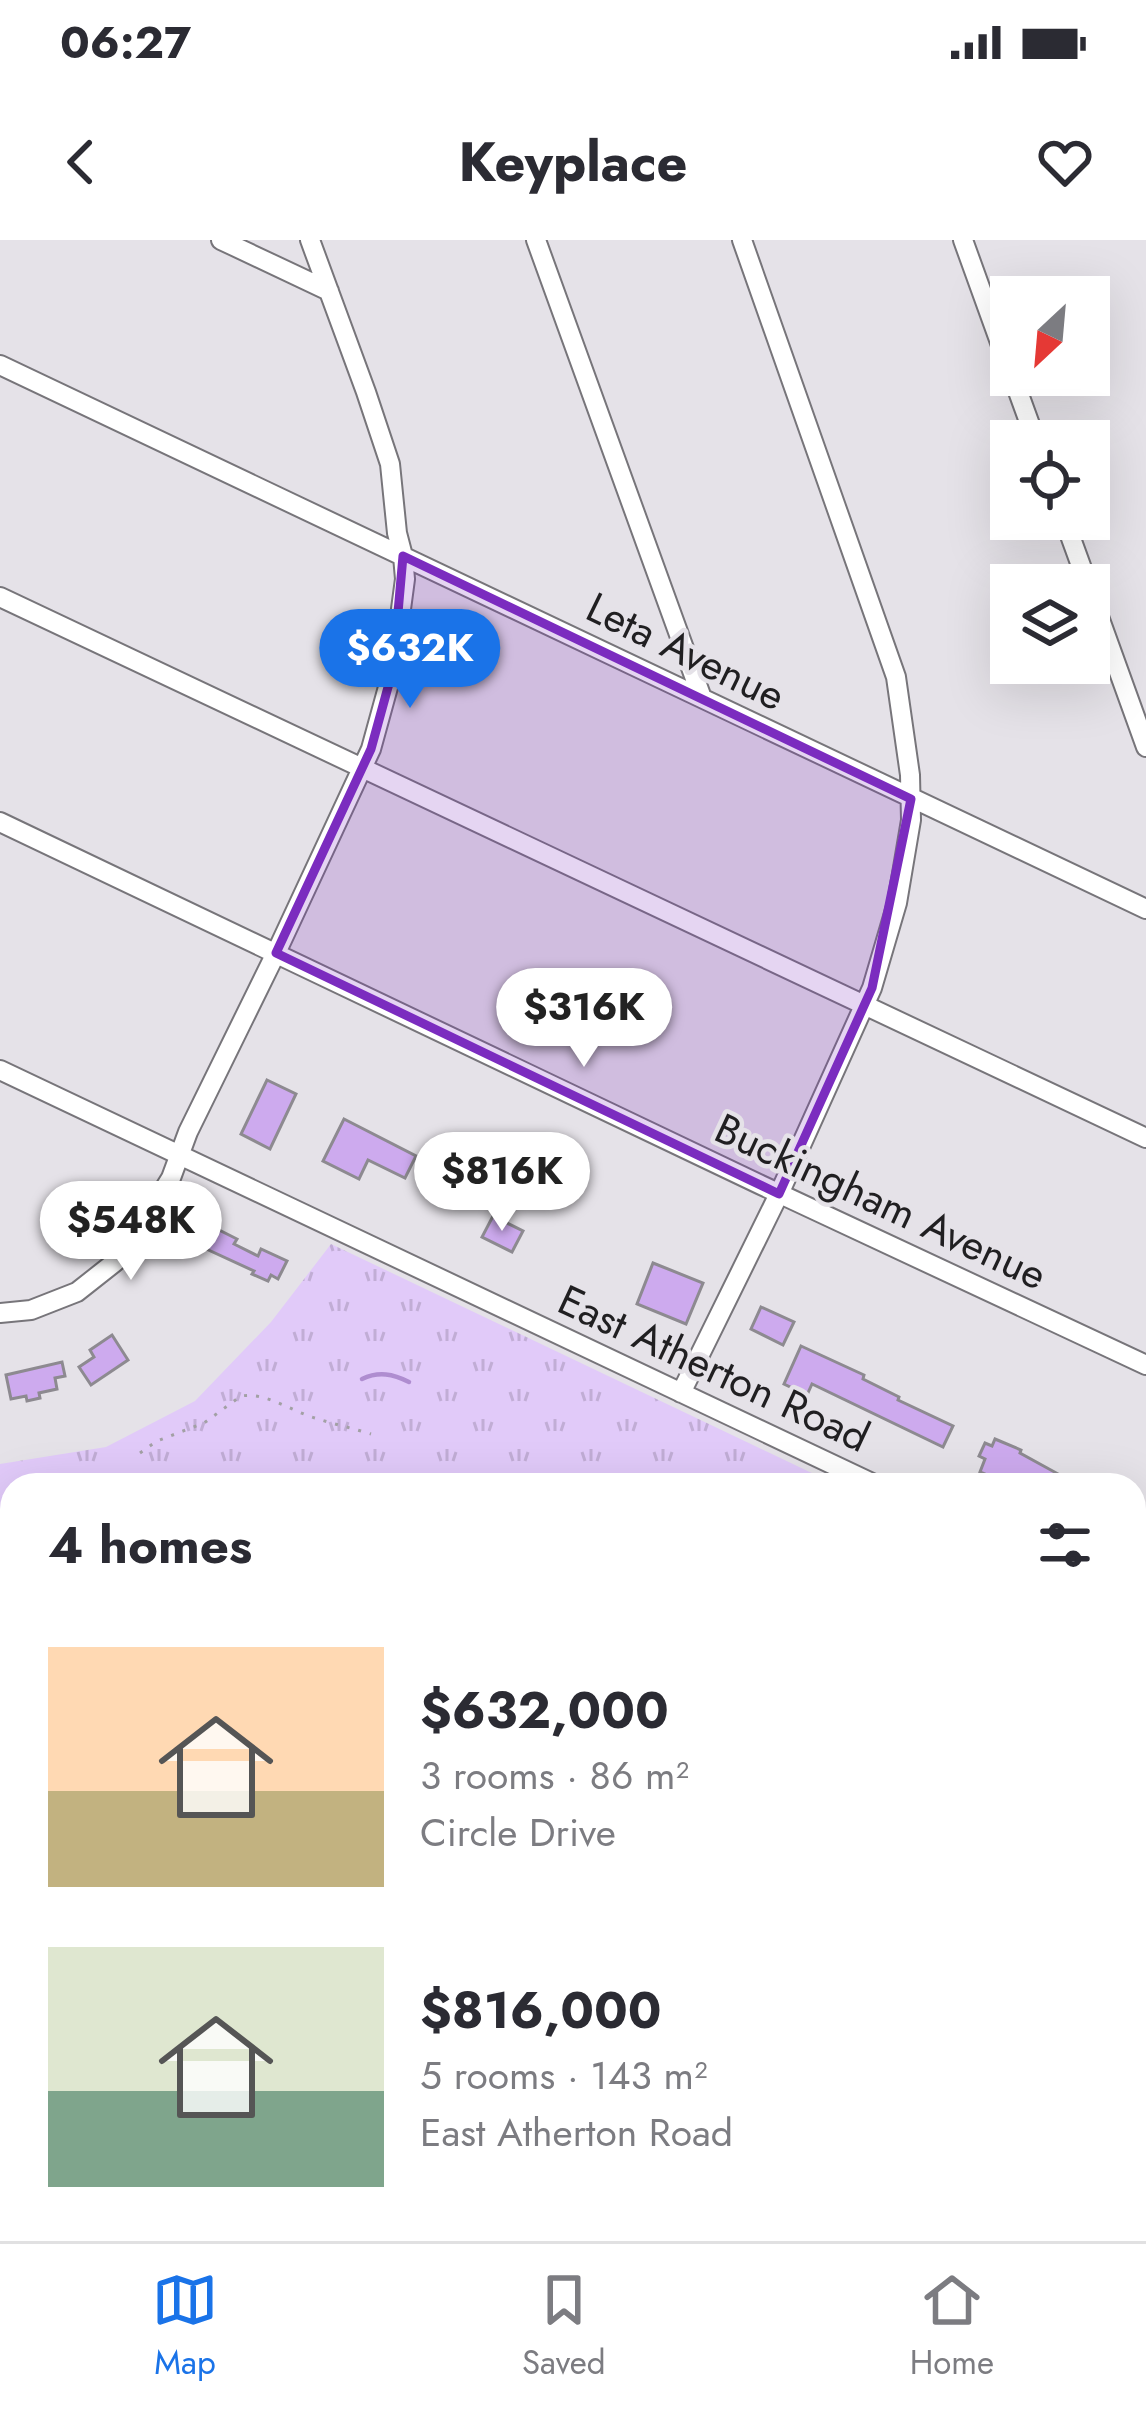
<!DOCTYPE html>
<meta charset="utf-8">
<style>
body{margin:0;font-family:Jost,sans-serif;background:#f7f7f7;color:#2b2b33;height:100vh;display:flex;flex-direction:column;font-size:45px;white-space:nowrap}
*{box-sizing:border-box;margin:0}
p{font-size:39px;color:#7c7c81}
.icon{flex:none;width:66px;height:66px;fill:none;stroke:currentColor;stroke-width:2;stroke-linecap:round;stroke-linejoin:round}
.map{position:relative;flex:1;overflow:hidden}
.drawer{position:absolute;left:0px;top:1233px;width:1146px;height:768px;display:flex;flex-direction:column;background:#fff;border-radius:36px 36px 0 0;box-shadow:0 12px 48px #0002}
.drawer>*{flex:none}
.needle{width:78px;rotate:206deg}
.tools{position:absolute;left:990px;top:36px;display:grid;gap:24px}
.tools a{display:grid;place-items:center;width:120px;height:120px;border-radius:0px;background:#fff;box-shadow:0 12px 48px #0002;font-size:60px}
.price{position:absolute;translate:-50% -102px;padding:0 27px;border-radius:42px;background:#fff;color:#222;font-size:39px;line-height:78px;filter:drop-shadow(0 3px 6px #0008)}
.price::after{content:'';position:absolute;left:50%;top:72px;width:36px;height:27px;margin-left:-18px;background:inherit;clip-path:polygon(0 0,100% 0,50% 100%)}
.price.on{background:#1a73e8;color:#fff}
ul{padding:0;list-style:none}
li{display:flex;align-items:center;gap:36px;height:300px;padding:0 48px}
li span{display:grid;place-items:center;flex:none;width:336px;height:240px;border-radius:0px;color:#555}
li>.icon{margin-inline-start:auto}
span .icon{width:144px;height:144px;fill:#fffc;stroke-width:1}
li b{font-size:51px}
h2{display:flex;justify-content:space-between;align-items:center;height:144px;padding:0 48px;font-size:51px}
.status{display:flex;justify-content:space-between;align-items:center;height:84px;padding:0 60px;background:#fff;direction:ltr}
.status svg{height:33px;fill:currentColor}
header{display:flex;justify-content:space-between;align-items:center;height:156px;padding:0 48px;background:#fff;font-size:54px;font-weight:700}
.tab-bar{display:flex;justify-content:space-around;align-items:center;height:168px;border-top:3px solid #e1e1e2;background:#fff;font-size:33px;color:#7c7c81}
.tab-bar a{display:grid;justify-items:center;gap:6px}
.tab-bar .on{color:#1a73e8}
.map>svg:first-child{display:block}
.grass{fill:url(#grass-tufts)}
.forest{fill:url(#forest-firs)}
.lines{fill:none;stroke-linecap:round;stroke-linejoin:round}
.stream{stroke:#af8dd0;stroke-width:4.5}
.building{fill:#cdaaee;stroke:#8d8a90;stroke-width:3}
.minor-casing{stroke:#77757a;stroke-width:22}
.path{stroke:#a2a0a4;stroke-width:3;stroke-dasharray:3 9;stroke-linecap:butt}
.minor{stroke:#fff;stroke-width:18}
.marked{fill:#7b2cbf;fill-opacity:0.2;stroke:#7b2cbf;stroke-width:9;stroke-linejoin:round}
.labels{text-anchor:middle;stroke-width:9;stroke-linejoin:round;paint-order:stroke}
.street-label{font-size:42px;fill:#201f21;stroke:#e5e2e8}
</style>
<div class="status"><b>06:27</b><svg viewBox="0 0 49 12"><path d="M0 12V9h3v3zM5 12V6h3v6zM10 12V3h3v9zM15 12V0h3v12zM26 1h20v11H26zM47 4h2v5h-2z"/></svg></div>
<header><svg class="icon" aria-label="back" viewBox="0 0 24 24"><path d="M15 5l-7 7 7 7"/></svg>Keyplace<svg class="icon" aria-label="heart" viewBox="0 0 24 24"><path d="M12 20l-8-8c-3-5 5-10 8-4 3-6 11-1 8 4z"/></svg></header>
<div class="map">
<svg width="1146" height="2001" viewBox="0 0 1146 2001">
<defs>
<pattern id="grass-tufts" width="24" height="20" patternUnits="userSpaceOnUse" patternTransform="scale(3)"><rect width="24" height="20" fill="#e1caf9"/><path d="M3 7l-1-3M5 7V3M7 7l1-3M15 17l-1-3M17 17v-4M19 17l1-3" fill="none" stroke="#c1add5"/></pattern>
<pattern id="forest-firs" width="22" height="20" patternUnits="userSpaceOnUse" patternTransform="scale(3)"><rect width="22" height="20" fill="#e1caf9"/><path d="M5 1l3.5 6h-7zM16 11l3.5 6h-7z" fill="#c1add5"/></pattern>
</defs>
<rect width="100%" height="100%" fill="#e5e2e8"/>
<!-- grass -->
<path class="grass" d="M 331,1004 L 837,1245 L 12,1245 L 12,1989 L 674,1989 L 656,2001 L 0,2001 L 0,1224 L 106,1207 L 195,1161 L 271,1082 Z
M 1134,1385 L 1146,1390 L 1146,2001 L 1044,2001 L 1036,1989 L 1134,1989 Z"/>
<!-- forest -->
<path class="forest" d="M 715,1989 L 948,1989 L 943,2001 L 698,2001 Z"/>
<g class="lines">
<!-- stream -->
<path class="stream" d="M 362,1139 C 379,1131 393,1134 409,1142"/>
</g>
<!-- building -->
<path class="building" d="M 267,840 L 296,854 L 270,909 L 241,894 Z
M 344,879 L 416,916 L 405,938 L 368,920 L 359,939 L 323,921 Z
M 493,976 L 523,991 L 512,1012 L 482,997 Z
M 200,984 L 209,989 L 211,986 L 237,999 L 234,1004 L 258,1016 L 261,1009 L 287,1021 L 278,1039 L 271,1035 L 268,1041 L 252,1034 L 254,1031 L 202,1007 L 203,1004 L 193,999 Z
M 653,1023 L 703,1043 L 686,1084 L 637,1064 Z
M 761,1067 L 794,1082 L 783,1105 L 751,1089 Z
M 112,1095 L 128,1120 L 91,1145 L 79,1127 L 94,1117 L 90,1110 Z
M 801,1106 L 864,1135 L 863,1139 L 899,1157 L 898,1160 L 953,1186 L 943,1207 L 812,1144 L 807,1155 L 784,1144 Z
M 62,1122 L 65,1136 L 55,1138 L 57,1149 L 39,1153 L 40,1158 L 27,1161 L 26,1156 L 11,1159 L 6,1135 Z
M 995,1199 L 1021,1210 L 1020,1213 L 1060,1235 L 1055,1245 L 1010,1245 L 980,1232 L 985,1219 L 979,1216 L 985,1203 L 992,1206 Z"/>
<g class="lines">
<defs>
<path id="minor" d="M 221,0 L 329,51
M 536,0 L 702,458
M 963,0 L 1011,133
M 0,125 L 1146,669
M 1012,135 L 1036,201
M 1064,279 L 1088,345
M 1089,349 L 1146,507
M 0,357 L 1146,898
M 0,582 L 761,945 L 1146,1125
M 0,830 L 876,1245
M 0,1073 L 31,1070 L 77,1052 L 115,1022 L 135,996 L 171,938 L 188,892 L 276,713 L 371,509 L 393,429 L 405,339 L 403,316 L 397,293 L 390,224 L 366,152 L 310,0
M 681,1153 L 779,954 L 872,748 L 897,663 L 911,580 L 910,535 L 896,437 L 742,0
M 1134,1366 L 1146,1372
M 1029,1989 L 1036,2001
M 672,2001 L 690,1989"/>
</defs>
<!-- minor casing -->
<use href="#minor" class="minor-casing"/>
<!-- path -->
<path class="path" d="M 140,1213 L 157,1201 L 204,1183 L 241,1156 C 266,1152 291,1171 315,1178 C 333,1184 352,1188 371,1194
M 1134,1541 L 1136,1541
M 1145,1667 L 1146,1667
M 1140,1711 L 1146,1695
M 611,2001 L 628,1989"/>
<!-- minor -->
<use href="#minor" class="minor"/>
</g>
<!-- marked area -->
<path class="marked" d="M 403,316 L 911,559 L 872,748 L 779,954 L 276,713 L 371,509 L 393,429 Z"/>
<g class="labels">
<!-- street labels -->
<g class="street-label">
<text transform="translate(686 411) rotate(26)" y="15">Leta Avenue</text>
<text transform="translate(881 961) rotate(25)" y="15">Buckingham Avenue</text>
<text transform="translate(714 1128) rotate(25)" y="15">East Atherton Road</text>
</g>
</g>
</svg>
<div class="tools">
<a><svg class="needle" viewBox="-14 -14 28 28"><path d="M0-13l5 13h-10z" fill="#e53935"/><path d="M0 13l5-13h-10z" fill="#7c7c81"/></svg></a>
<a><svg class="icon" aria-label="locate" viewBox="0 0 24 24"><circle cx="12" cy="12" r="6"/><path d="M12 2v4M12 18v4M2 12h4M18 12h4"/></svg></a>
<a><svg class="icon" aria-label="layers" viewBox="0 0 24 24"><path d="M12 4l9 5-9 5-9-5zM3 14l9 5 9-5"/></svg></a>
</div>
<b class="price on" style="left:410px;top:471px">$632K</b>
<b class="price" style="left:584px;top:830px">$316K</b>
<b class="price" style="left:502px;top:994px">$816K</b>
<b class="price" style="left:131px;top:1043px">$548K</b>
<section class="drawer">
<h2>4 homes<svg class="icon" aria-label="filters" viewBox="0 0 24 24"><path d="M4 7h16M4 17h16"/><circle cx="9" cy="7" r="2"/><circle cx="15" cy="17" r="2"/></svg></h2>
<ul>
<li><span style="background:linear-gradient(#ffd9b3 60%,#c2b280 0)"><svg class="icon" aria-label="home" viewBox="0 0 24 24"><path d="M3 11l9-7 9 7M6 9v11h12V9"/></svg></span><div><b>$632,000</b><p>3 rooms · 86 m²</p><p>Circle Drive</p></div></li>
<li><span style="background:linear-gradient(#dfe7d0 60%,#7fa58c 0)"><svg class="icon" aria-label="home" viewBox="0 0 24 24"><path d="M3 11l9-7 9 7M6 9v11h12V9"/></svg></span><div><b>$816,000</b><p>5 rooms · 143 m²</p><p>East Atherton Road</p></div></li>
</ul>
</section>
</div>
<nav class="tab-bar">
<a class="on"><svg class="icon" aria-label="map" viewBox="0 0 24 24"><path d="M3 6l6-2 6 2 6-2v14l-6 2-6-2-6 2zM9 4v14M15 6v14"/></svg>Map</a>
<a><svg class="icon" aria-label="saved" viewBox="0 0 24 24"><path d="M7 4h10v16l-5-4-5 4z"/></svg>Saved</a>
<a><svg class="icon" aria-label="home" viewBox="0 0 24 24"><path d="M3 11l9-7 9 7M6 9v11h12V9"/></svg>Home</a>
</nav>
